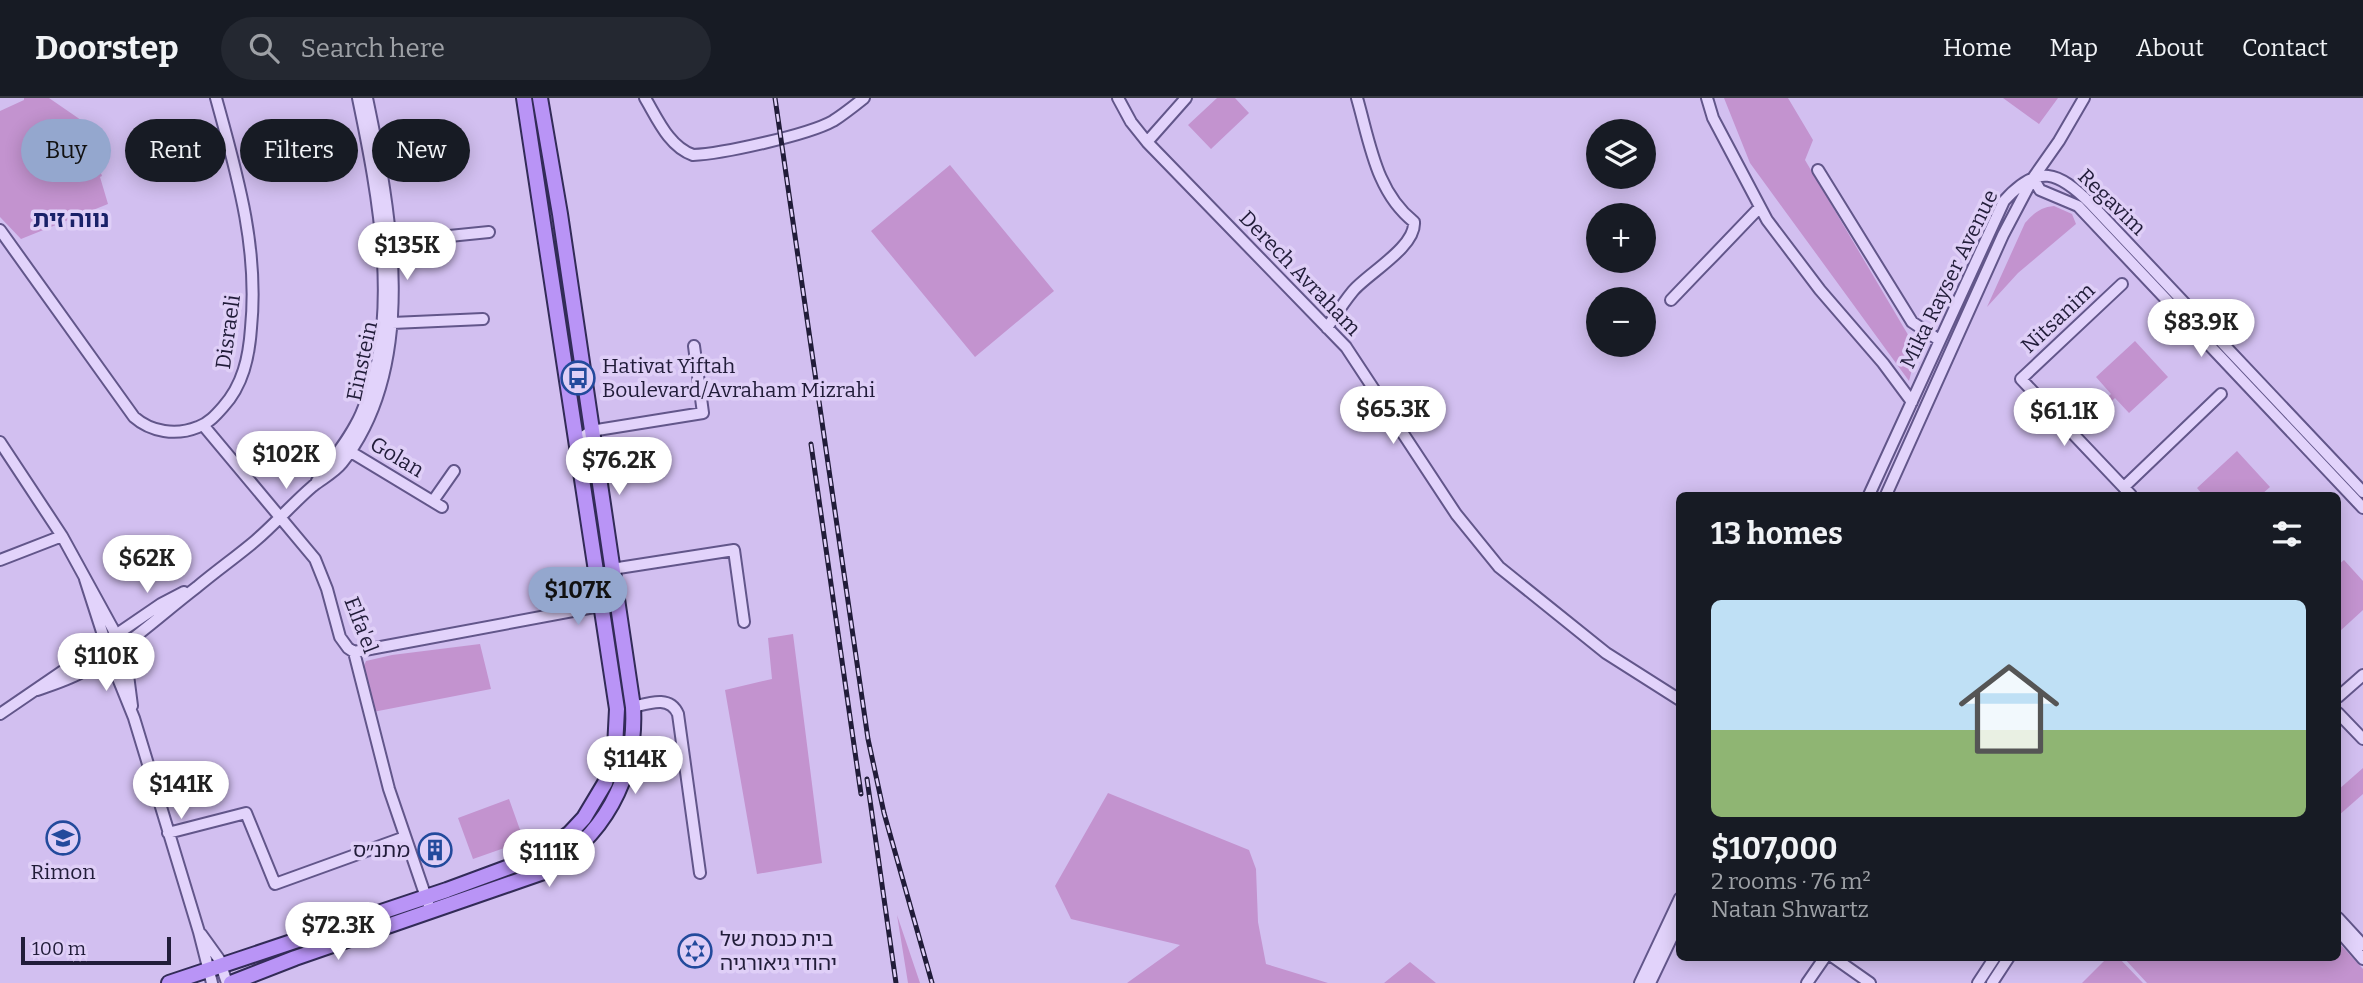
<!DOCTYPE html>
<meta charset="utf-8">
<style>
body{margin:0;font-family:Bitter,"Noto Sans Hebrew",serif;background:#242831;color:#f1f3f6;height:100vh;display:flex;flex-direction:column;font-size:26px;white-space:nowrap}
*{box-sizing:border-box;margin:0}
p{font-size:23px;color:#9ea1a6}
.icon{flex:none;width:38px;height:38px;fill:none;stroke:currentColor;stroke-width:2;stroke-linecap:round;stroke-linejoin:round}
.map{position:relative;flex:1;overflow:hidden}
.drawer{position:absolute;left:1676px;top:394px;width:665px;height:469px;display:flex;flex-direction:column;background:#171b24;border-radius:10px;box-shadow:0 4px 18px #0003}
.drawer>*{flex:none}
.guide{position:absolute;left:21px;top:21px;width:665px;height:63px;display:flex;gap:14px}
.tools{position:absolute;left:1586px;top:21px;display:grid;gap:14px}
.tools a{display:grid;place-items:center;width:70px;height:70px;border-radius:50%;background:#171b24;box-shadow:0 4px 18px #0003;font-size:35px}
.scale{position:absolute;left:21px;bottom:18px;width:150px;box-sizing:border-box;padding-left:7px;border:4px solid #211c39;border-top:0;font-size:19px;line-height:24px;white-space:nowrap;color:#211c39;-webkit-text-stroke:5px #dfcff7;paint-order:stroke}
.price{position:absolute;translate:-50% -60px;padding:0 16px;border-radius:24px;background:#fff;color:#222;font-size:23px;line-height:46px;filter:drop-shadow(0 2px 4px #0008)}
.price::after{content:'';position:absolute;left:50%;top:42px;width:21px;height:16px;margin-left:-10px;background:inherit;clip-path:polygon(0 0,100% 0,50% 100%)}
.price.current{background:#94a7ce;color:#111}
ul{padding:0;list-style:none}
li{display:grid;align-content:center;gap:14px;height:371px;padding:0 35px}
li span{display:grid;place-items:center;height:217px;border-radius:10px;color:#555}
li>.icon{margin-inline-start:auto}
span .icon{width:126px;height:126px;fill:#fffc;stroke-width:1}
li b{font-size:30px}
h2{display:flex;justify-content:space-between;align-items:center;height:84px;padding:0 35px;font-size:30px}
.tag{padding:0 24px;border-radius:32px;background:#171b24;box-shadow:0 4px 18px #0003;font-size:24px;line-height:63px}
.tag.current{background:#94a7ce;color:#111}
header{display:flex;align-items:center;gap:42px;box-sizing:border-box;height:98px;padding:0 35px;background:#171b24;border-bottom:2px solid #363941}
header strong{font-size:33px}
nav{display:flex;gap:38px;margin-inline-start:auto;font-size:24px}
.search{width:490px;height:63px;background:#242831;display:flex;align-items:center;gap:18px;box-sizing:border-box;padding:0 24px;border-radius:38px;color:#9ea1a6;font-size:26px}
.map>svg:first-child{display:block}
.green{fill:#c393cf}
.lines{fill:none;stroke-linecap:round;stroke-linejoin:round}
.minor-casing{stroke:#62568a;stroke-width:14}
.major-casing{stroke:#322b57;stroke-width:18}
.minor{stroke:#e2d3fb;stroke-width:10}
.major{stroke:#b994f6;stroke-width:14}
.rail-casing{stroke:#211c39;stroke-width:5}
.rail{stroke:#dfcff7;stroke-width:2.5;stroke-dasharray:8;stroke-linecap:butt}
.labels{text-anchor:middle;stroke-width:7;stroke-linejoin:round;paint-order:stroke}
.street-label{font-size:21px;fill:#211c39;stroke:#dfcff7}
.poi-label{font-size:21px;fill:#211c39;stroke:#dfcff7;text-anchor:start}
.neighbourhood-label{font-size:23px;font-weight:bold;fill:#192168;stroke:#dfcff7}
</style>
<header>
<strong>Doorstep</strong>
<div class="search"><svg class="icon" aria-label="search" viewBox="0 0 24 24"><circle cx="10" cy="10" r="6"/><path d="M15 15l6 6"/></svg>Search here</div>
<nav><a>Home</a><a>Map</a><a>About</a><a>Contact</a></nav>
</header>
<div class="map">
<svg width="2363" height="885" viewBox="0 0 2363 885">
<rect width="100%" height="100%" fill="#d2bff0"/>
<!-- green -->
<path class="green" d="M 24,0 L 49,0 L 94,31 L 87,35 L 102,78 L 100,79 L 108,106 L 21,141 L 0,119 L 0,13 L 24,2 Z
M 1217,0 L 1235,0 L 1249,15 L 1211,51 L 1188,27 Z
M 1724,0 L 1788,0 L 1813,42 L 1805,62 L 1917,252 L 1909,283 L 1750,65 Z
M 2003,0 L 2058,0 L 2039,26 Z
M 950,67 L 1054,193 L 975,259 L 871,133 Z
M 2054,108 L 2072,116 L 2076,126 L 2018,175 L 1987,209 L 2025,125 C 2034,115 2041,109 2054,108 Z
M 2135,243 L 2168,279 L 2129,315 L 2115,300 L 2080,332 L 2076,328 L 2111,296 L 2096,279 Z
M 2237,353 L 2270,389 L 2261,397 L 2203,397 L 2197,390 Z
M 2344,462 L 2363,483 L 2363,512 L 2339,534 L 2338,467 Z
M 793,536 L 822,765 L 757,776 L 725,592 L 772,581 L 768,540 Z
M 480,546 L 491,591 L 373,614 L 363,570 L 366,563 L 392,557 Z
M 2363,670 L 2363,696 L 2338,718 L 2338,692 Z
M 1108,695 L 1249,752 L 1256,771 L 1258,824 L 1266,866 L 1328,885 L 1127,885 L 1180,847 L 1071,821 L 1055,788 Z
M 509,701 L 524,743 L 473,761 L 458,720 Z
M 897,817 L 920,885 L 908,885 Z
M 2338,844 L 2363,871 L 2363,885 L 2147,885 L 2123,859 L 2338,859 Z
M 2108,859 L 2118,859 L 2143,885 L 2082,885 Z
M 1410,864 L 1436,885 L 1384,885 Z"/>
<g class="lines">
<defs>
<path id="minor" d="M 645,0 C 657,20 669,49 693,57 C 721,56 808,37 833,23 C 844,16 854,8 864,0
M 1118,0 L 1131,24 L 1147,44 L 1346,249 L 1456,416 L 1499,469 L 1606,555 L 1680,602
M 1707,0 L 1713,20 L 1767,122 L 1820,192 L 1883,265 L 1912,304
M 1147,44 L 1186,0
M 1818,72 L 1912,224 L 1939,242
M 2033,80 L 2040,92 L 2078,108 L 2363,410
M 0,132 L 134,319 C 151,334 176,338 198,329 C 209,325 216,317 223,309 C 243,287 249,259 251,230 C 259,150 237,76 216,0
M 390,144 L 489,134
M 2122,186 L 2021,281 L 2131,397
M 1671,202 L 1760,109
M 392,225 L 483,221
M 1327,230 C 1335,218 1343,205 1353,193 C 1367,176 1416,149 1414,124 C 1376,94 1370,45 1357,0
M 203,327 L 315,461 L 327,491 L 340,539 L 348,550 L 354,554 L 389,691 L 428,805
M 0,344 L 62,438 L 113,531 L 128,577 L 132,608
M 576,344 L 591,333 L 703,315 L 694,248
M 346,351 L 442,409
M 317,383 C 332,361 350,341 361,316 C 403,223 378,96 358,0
M 2124,389 L 2221,296
M 1869,397 L 2004,103 C 2038,65 2058,73 2091,106 L 2363,394
M 1886,397 L 2003,137 L 2033,80 L 2059,43 L 2084,0
M 433,403 L 454,373
M 0,462 L 62,438
M 612,471 L 734,452 L 744,524
M 85,481 L 113,568 L 134,620 L 199,834 L 212,885
M 354,554 L 605,507
M 37,592 C 52,587 68,582 82,574 C 124,552 159,518 197,489 C 216,473 236,459 255,443 C 275,426 293,405 313,388 C 323,380 334,375 342,365 C 420,266 391,114 367,0
M 2338,599 L 2363,577
M 633,609 C 649,605 670,597 678,616 L 700,775
M 2338,615 L 2363,641
M 0,616 L 161,506 L 184,494
M 168,735 L 246,715 L 275,786 L 405,739
M 2338,820 L 2363,847
M 2338,832 L 2363,861
M 201,836 L 219,861 L 227,885
M 1833,859 L 1870,885
M 1640,885 L 1680,800
M 1650,885 L 1680,822
M 1807,885 L 1825,859
M 1978,885 L 1995,859
M 1992,885 L 2009,859"/>
<path id="major" d="M 169,885 L 447,792 L 539,758 L 570,735 L 584,720 L 605,685 L 615,650 L 617,611 L 524,0
M 231,885 L 295,860 L 541,775 C 603,741 637,680 633,609 L 560,116 L 540,0"/>
</defs>
<!-- minor casing -->
<use href="#minor" class="minor-casing"/>
<!-- major casing -->
<use href="#major" class="major-casing"/>
<!-- minor -->
<use href="#minor" class="minor"/>
<!-- major -->
<use href="#major" class="major"/>
<defs>
<path id="rail" d="M 775,0 L 868,641 L 884,715 L 932,885
M 811,346 L 861,696
M 867,681 L 896,885"/>
</defs>
<!-- rail casing -->
<use href="#rail" class="rail-casing"/>
<!-- rail -->
<use href="#rail" class="rail"/>
</g>
<!-- icons -->
<defs>
<symbol id="bus-ring" viewBox="-11 -11 22 22"><circle r="9.5" fill="#dfcff7" stroke="#234a9c" stroke-width="1.5"/><path d="M-5-6H5V4H4V6H2V4H-2V6H-4V4H-5ZM-3.5-4V0h7V-4ZM-3.5 1.2v1.5H-2V1.2ZM2 1.2v1.5H3.5V1.2Z" fill="#234a9c"/></symbol>
<symbol id="school-ring" viewBox="-11 -11 22 22"><circle r="9.5" fill="#dfcff7" stroke="#234a9c" stroke-width="1.5"/><path d="M0-5L7-2L0 1L-7-2ZM-4 1L0 2.5L4 1V4Q0 6-4 4Z" fill="#234a9c"/></symbol>
<symbol id="building-ring" viewBox="-11 -11 22 22"><circle r="9.5" fill="#dfcff7" stroke="#234a9c" stroke-width="1.5"/><path d="M-4-6H4V6H1V3H-1V6H-4ZM-2.5-4.3h1.7v1.8h-1.7ZM.8-4.3h1.7v1.8H.8ZM-2.5-1h1.7V.8h-1.7ZM.8-1h1.7V.8H.8Z" fill="#234a9c"/></symbol>
<symbol id="synagogue-ring" viewBox="-11 -11 22 22"><circle r="9.5" fill="#dfcff7" stroke="#234a9c" stroke-width="1.5"/><path d="M0-6.5L5.6 3.2H-5.6ZM0 6.5L5.6-3.2H-5.6Z" fill="#234a9c"/></symbol>
</defs>
<g fill-rule="evenodd">
<use href="#bus-ring" x="559" y="261" width="38" height="38"/>
<use href="#school-ring" x="44" y="721" width="38" height="38"/>
<use href="#building-ring" x="416" y="733" width="38" height="38"/>
<use href="#synagogue-ring" x="676" y="834" width="38" height="38"/>
</g>
<g class="labels">
<!-- street labels -->
<g class="street-label">
<text transform="translate(2112 104) rotate(44)" y="7">Regavim</text>
<text transform="translate(1300 175) rotate(46)" y="7">Derech Avraham</text>
<text transform="translate(1949 181) rotate(-64)" y="7">Mika Rayser Avenue</text>
<text transform="translate(2058 220) rotate(-43)" y="7">Nitsanim</text>
<text transform="translate(228 234) rotate(-82)" y="7">Disraeli</text>
<text transform="translate(362 263) rotate(-78)" y="7">Einstein</text>
<text transform="translate(397 359) rotate(31)" y="7">Golan</text>
<text transform="translate(361 527) rotate(69)" y="7">Elfa'el</text>
</g>
<!-- poi labels -->
<g class="poi-label">
<text x="602" y="275">Hativat Yiftah<tspan x="602" dy="24">Boulevard/Avraham Mizrahi</tspan></text>
<text x="410" y="759" text-anchor="end">מתנ״ס</text>
<text x="63" y="781" text-anchor="middle">Rimon</text>
<text x="720" y="848">בית כנסת של<tspan x="720" dy="24">יהודי גיאורגיה</tspan></text>
</g>
<!-- neighbourhood labels -->
<g class="neighbourhood-label">
<text x="71" y="129">נווה זית</text>
</g>
</g>
</svg>
<div class="tools">
<a><svg class="icon" aria-label="layers" viewBox="0 0 24 24"><path d="M12 4l9 5-9 5-9-5zM3 14l9 5 9-5"/></svg></a>
<a>+</a>
<a>−</a>
</div>
<div class="scale">100 m</div>
<b class="price" style="left:407px;top:184px">$135K</b>
<b class="price" style="left:2201px;top:261px">$83.9K</b>
<b class="price" style="left:1393px;top:348px">$65.3K</b>
<b class="price" style="left:2064px;top:350px">$61.1K</b>
<b class="price" style="left:286px;top:393px">$102K</b>
<b class="price" style="left:619px;top:399px">$76.2K</b>
<b class="price" style="left:147px;top:497px">$62K</b>
<b class="price current" style="left:578px;top:529px">$107K</b>
<b class="price" style="left:106px;top:595px">$110K</b>
<b class="price" style="left:635px;top:698px">$114K</b>
<b class="price" style="left:181px;top:723px">$141K</b>
<b class="price" style="left:549px;top:791px">$111K</b>
<b class="price" style="left:338px;top:864px">$72.3K</b>
<div class="guide">
<a class="tag current">Buy</a>
<a class="tag">Rent</a>
<a class="tag">Filters</a>
<a class="tag">New</a>
</div>
<section class="drawer">
<h2>13 homes<svg class="icon" aria-label="filters" viewBox="0 0 24 24"><path d="M4 7h16M4 17h16"/><circle cx="9" cy="7" r="2"/><circle cx="15" cy="17" r="2"/></svg></h2>
<ul>
<li><span style="background:linear-gradient(#bfe0f5 60%,#8fb573 0)"><svg class="icon" aria-label="home" viewBox="0 0 24 24"><path d="M3 11l9-7 9 7M6 9v11h12V9"/></svg></span><div><b>$107,000</b><p>2 rooms · 76 m²</p><p>Natan Shwartz</p></div></li>
</ul>
</section>
</div>
